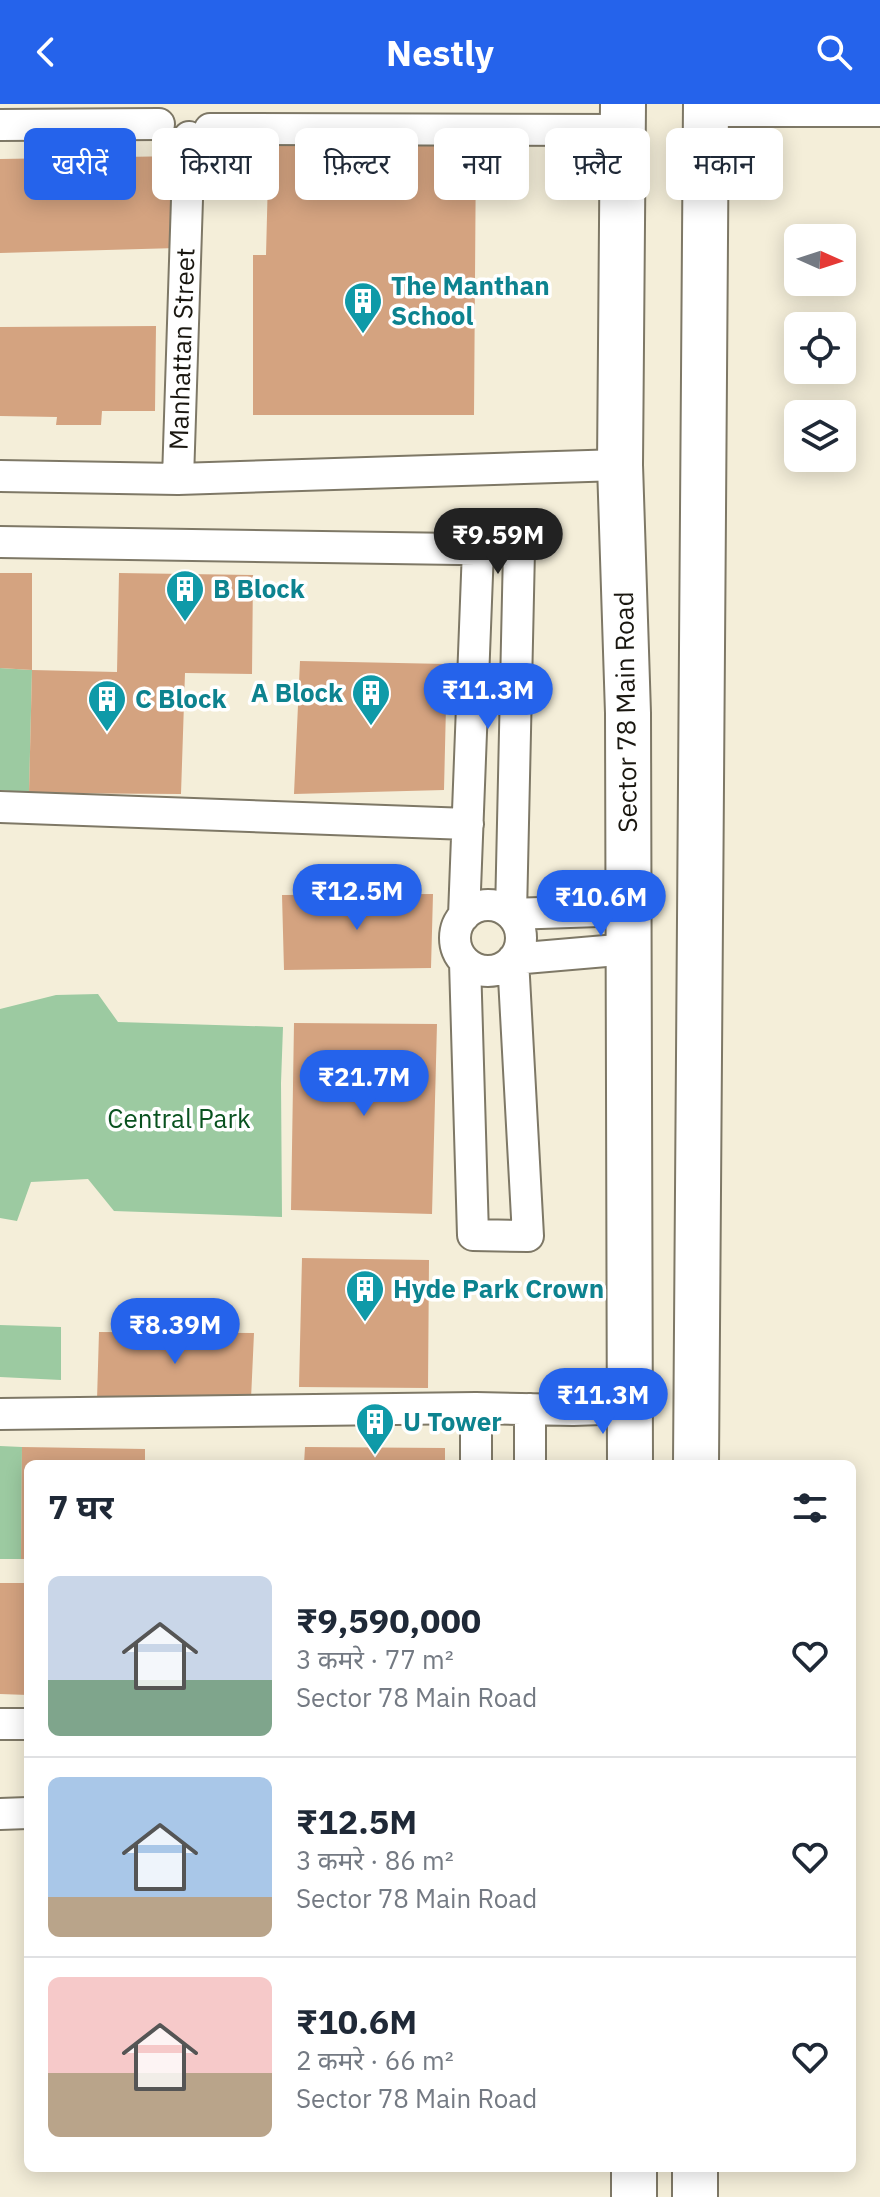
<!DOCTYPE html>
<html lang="hi">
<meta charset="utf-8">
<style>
body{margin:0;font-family:"IBM Plex Sans","Noto Sans Devanagari",sans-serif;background:#f6f6f7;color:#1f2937;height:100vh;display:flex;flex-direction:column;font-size:30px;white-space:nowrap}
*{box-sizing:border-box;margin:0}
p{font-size:26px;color:#747a83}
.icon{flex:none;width:44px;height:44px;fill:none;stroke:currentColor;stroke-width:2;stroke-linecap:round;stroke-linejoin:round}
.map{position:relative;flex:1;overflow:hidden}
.details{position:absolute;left:24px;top:1356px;width:832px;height:712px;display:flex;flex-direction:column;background:#fff;border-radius:12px;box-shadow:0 4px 20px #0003}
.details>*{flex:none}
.top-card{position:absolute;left:24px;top:24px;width:832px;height:72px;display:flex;gap:16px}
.needle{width:52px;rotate:93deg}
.tools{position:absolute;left:784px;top:120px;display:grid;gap:16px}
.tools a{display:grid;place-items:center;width:72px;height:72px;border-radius:12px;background:#fff;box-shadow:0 4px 20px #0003;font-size:40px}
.price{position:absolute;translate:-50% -68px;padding:0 18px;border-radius:28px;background:#2563eb;color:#fff;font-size:26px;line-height:52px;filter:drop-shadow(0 2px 4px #0008)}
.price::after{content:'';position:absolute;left:50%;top:48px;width:24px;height:18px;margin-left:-12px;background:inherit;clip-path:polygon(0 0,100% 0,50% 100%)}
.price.on{background:#222;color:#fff}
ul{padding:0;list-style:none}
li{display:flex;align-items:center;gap:24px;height:200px;padding:0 24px}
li+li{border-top:2px solid #e0e1e3}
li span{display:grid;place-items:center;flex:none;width:224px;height:160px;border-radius:12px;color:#555}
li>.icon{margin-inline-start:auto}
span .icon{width:96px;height:96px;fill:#fffc;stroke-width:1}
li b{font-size:34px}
h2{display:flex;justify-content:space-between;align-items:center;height:96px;padding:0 24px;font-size:34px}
.pill{padding:0 28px;border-radius:12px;background:#fff;box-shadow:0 4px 20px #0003;font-size:28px;line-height:72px}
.pill.on{background:#2563eb;color:#fff}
header{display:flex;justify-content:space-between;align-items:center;height:104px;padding:0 24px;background:#2563eb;color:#fff;font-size:36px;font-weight:800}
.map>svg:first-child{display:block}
.green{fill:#9ccaa1}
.building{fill:#d4a380}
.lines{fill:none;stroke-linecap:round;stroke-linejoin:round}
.street-casing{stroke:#7e7866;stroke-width:34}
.secondary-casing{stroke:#7e7866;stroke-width:46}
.primary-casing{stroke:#7e7866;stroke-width:48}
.street{stroke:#fff;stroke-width:30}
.secondary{stroke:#fff;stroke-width:42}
.primary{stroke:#fff;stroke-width:44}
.labels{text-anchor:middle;stroke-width:7;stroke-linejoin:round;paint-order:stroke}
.culture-label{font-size:26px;font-weight:bold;fill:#0d838f;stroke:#fff;text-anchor:start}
.street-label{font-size:26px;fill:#1a1710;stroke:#fff}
.park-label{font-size:26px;fill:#09521f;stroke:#fff}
</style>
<header><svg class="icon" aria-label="back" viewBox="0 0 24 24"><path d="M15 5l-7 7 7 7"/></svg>Nestly<svg class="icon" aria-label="search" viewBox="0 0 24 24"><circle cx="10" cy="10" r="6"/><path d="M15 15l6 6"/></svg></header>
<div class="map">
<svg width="880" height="2093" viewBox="0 0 880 2093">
<rect width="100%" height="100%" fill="#f4eed9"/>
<!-- green -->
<path class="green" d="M 0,564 L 32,566 L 29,689 L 0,686 Z
M 98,890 L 118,918 L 283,923 L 281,979 L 282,1113 L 114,1107 L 88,1075 L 31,1078 L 17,1117 L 0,1114 L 0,905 L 56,891 Z
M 0,1221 L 61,1223 L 61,1276 L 0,1273 Z
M 0,1342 L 22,1343 L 21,1455 L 0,1455 Z"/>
<!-- building -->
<path class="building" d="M 269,34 L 476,37 L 474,311 L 253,311 L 253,151 L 266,151 Z
M 182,52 L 177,144 L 0,149 L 0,55 Z
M 156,222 L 155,307 L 102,307 L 101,321 L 56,321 L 57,313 L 0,312 L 0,223 Z
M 0,469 L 32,469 L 32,566 L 117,568 L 119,469 L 253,471 L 252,570 L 185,569 L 181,690 L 29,689 L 32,566 L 0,564 Z
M 300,557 L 447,560 L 444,686 L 294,690 Z
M 433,790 L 431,864 L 284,866 L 282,791 Z
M 294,919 L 437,920 L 432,1110 L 291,1106 Z
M 302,1154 L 429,1156 L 428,1284 L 299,1283 Z
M 99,1228 L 254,1229 L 251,1295 L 97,1296 Z
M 22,1343 L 145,1345 L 145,1360 L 28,1360 L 28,1455 L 21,1455 Z
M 305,1343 L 445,1344 L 445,1360 L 304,1360 Z
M 0,1479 L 28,1479 L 28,1591 L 0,1590 Z"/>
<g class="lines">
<defs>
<path id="street" d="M 0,21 L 159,20
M 210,25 L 624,26
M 0,372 L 178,375 L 189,33
M 178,375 L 620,361
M 0,438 L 519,446 L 511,810 L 629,806
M 0,703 L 468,720
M455 834a33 33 0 1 1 66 0a33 33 0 1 1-66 0Z
M 464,812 L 478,445
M 465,858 L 473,1131 L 528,1132 L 513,855 L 629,845
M 0,1310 L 476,1304
M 476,1360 L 476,1304 L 573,1306 L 630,1304
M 530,1360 L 530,1305
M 0,1620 L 28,1620
M 0,1710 L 28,1709"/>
<path id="secondary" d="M 706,1 L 880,1"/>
<path id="primary" d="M 623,0 L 620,361 L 628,609 L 630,1360
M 696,1360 L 706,0
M 634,2064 L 634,2093
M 695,2064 L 695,2093"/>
</defs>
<!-- street casing -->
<use href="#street" class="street-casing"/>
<!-- secondary casing -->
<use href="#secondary" class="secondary-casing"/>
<!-- primary casing -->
<use href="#primary" class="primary-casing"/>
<!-- street -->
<use href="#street" class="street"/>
<!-- secondary -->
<use href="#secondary" class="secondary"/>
<!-- primary -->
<use href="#primary" class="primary"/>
</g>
<!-- icons -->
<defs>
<symbol id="building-pin" viewBox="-11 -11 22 30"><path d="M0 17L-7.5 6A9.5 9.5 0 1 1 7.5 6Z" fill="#0f9aa8" stroke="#fff"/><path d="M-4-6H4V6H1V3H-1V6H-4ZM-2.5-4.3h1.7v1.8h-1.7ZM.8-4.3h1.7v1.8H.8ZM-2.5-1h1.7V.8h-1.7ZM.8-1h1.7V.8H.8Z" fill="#fff"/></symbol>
</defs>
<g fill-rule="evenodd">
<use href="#building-pin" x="341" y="175" width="44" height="60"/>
<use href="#building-pin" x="163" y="463" width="44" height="60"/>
<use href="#building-pin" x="349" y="567" width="44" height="60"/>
<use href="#building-pin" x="85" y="573" width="44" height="60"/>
<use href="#building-pin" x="343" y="1163" width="44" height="60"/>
<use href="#building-pin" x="353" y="1296" width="44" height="60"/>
</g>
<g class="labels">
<!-- culture labels -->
<g class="culture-label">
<text x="391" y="191">The Manthan<tspan x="391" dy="30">School</tspan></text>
<text x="213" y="494">B Block</text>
<text x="343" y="598" text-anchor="end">A Block</text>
<text x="135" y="604">C Block</text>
<text x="393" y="1194">Hyde Park Crown</text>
<text x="403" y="1327">U Tower</text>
</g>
<!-- street labels -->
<g class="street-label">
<text transform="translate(182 245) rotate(-88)" y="9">Manhattan Street</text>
<text transform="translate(626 608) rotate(-91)" y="9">Sector 78 Main Road</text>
</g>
<!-- park labels -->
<g class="park-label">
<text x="179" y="1024">Central Park</text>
</g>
</g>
</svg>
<div class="tools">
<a><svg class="needle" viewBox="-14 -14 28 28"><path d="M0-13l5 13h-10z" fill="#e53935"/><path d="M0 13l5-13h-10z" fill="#747a83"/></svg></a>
<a><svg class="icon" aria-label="locate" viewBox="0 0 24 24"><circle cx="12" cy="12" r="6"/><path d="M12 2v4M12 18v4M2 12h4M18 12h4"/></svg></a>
<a><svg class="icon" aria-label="layers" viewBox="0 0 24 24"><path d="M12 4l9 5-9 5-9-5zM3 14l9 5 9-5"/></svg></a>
</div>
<b class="price on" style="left:498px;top:472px">₹9.59M</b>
<b class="price" style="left:488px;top:627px">₹11.3M</b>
<b class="price" style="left:357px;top:828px">₹12.5M</b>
<b class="price" style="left:601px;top:834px">₹10.6M</b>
<b class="price" style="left:364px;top:1014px">₹21.7M</b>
<b class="price" style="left:175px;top:1262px">₹8.39M</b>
<b class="price" style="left:603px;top:1332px">₹11.3M</b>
<div class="top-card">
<a class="pill on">खरीदें</a>
<a class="pill">किराया</a>
<a class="pill">फ़िल्टर</a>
<a class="pill">नया</a>
<a class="pill">फ़्लैट</a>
<a class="pill">मकान</a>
</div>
<section class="details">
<h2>7 घर<svg class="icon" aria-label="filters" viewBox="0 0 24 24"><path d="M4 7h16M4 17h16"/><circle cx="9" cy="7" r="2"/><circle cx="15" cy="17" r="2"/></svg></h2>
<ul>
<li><span style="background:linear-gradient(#c9d6e8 65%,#7fa58c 0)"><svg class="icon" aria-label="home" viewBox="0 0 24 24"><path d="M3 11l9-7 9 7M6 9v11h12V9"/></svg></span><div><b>₹9,590,000</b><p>3 कमरे · 77 m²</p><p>Sector 78 Main Road</p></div><svg class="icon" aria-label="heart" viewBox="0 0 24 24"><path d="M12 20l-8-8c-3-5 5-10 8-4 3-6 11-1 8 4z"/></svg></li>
<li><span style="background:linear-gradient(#a9c7e8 75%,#b9a48a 0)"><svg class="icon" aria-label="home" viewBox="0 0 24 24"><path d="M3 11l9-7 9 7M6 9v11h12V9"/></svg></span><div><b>₹12.5M</b><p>3 कमरे · 86 m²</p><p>Sector 78 Main Road</p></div><svg class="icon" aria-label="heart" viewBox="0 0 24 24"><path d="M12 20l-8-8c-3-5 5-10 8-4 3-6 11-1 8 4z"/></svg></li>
<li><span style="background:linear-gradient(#f6c9c9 60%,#b9a48a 0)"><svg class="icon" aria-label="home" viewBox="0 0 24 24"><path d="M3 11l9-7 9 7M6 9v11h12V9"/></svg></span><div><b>₹10.6M</b><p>2 कमरे · 66 m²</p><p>Sector 78 Main Road</p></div><svg class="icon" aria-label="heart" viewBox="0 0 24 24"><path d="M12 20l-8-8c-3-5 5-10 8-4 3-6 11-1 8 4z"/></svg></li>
</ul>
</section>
</div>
